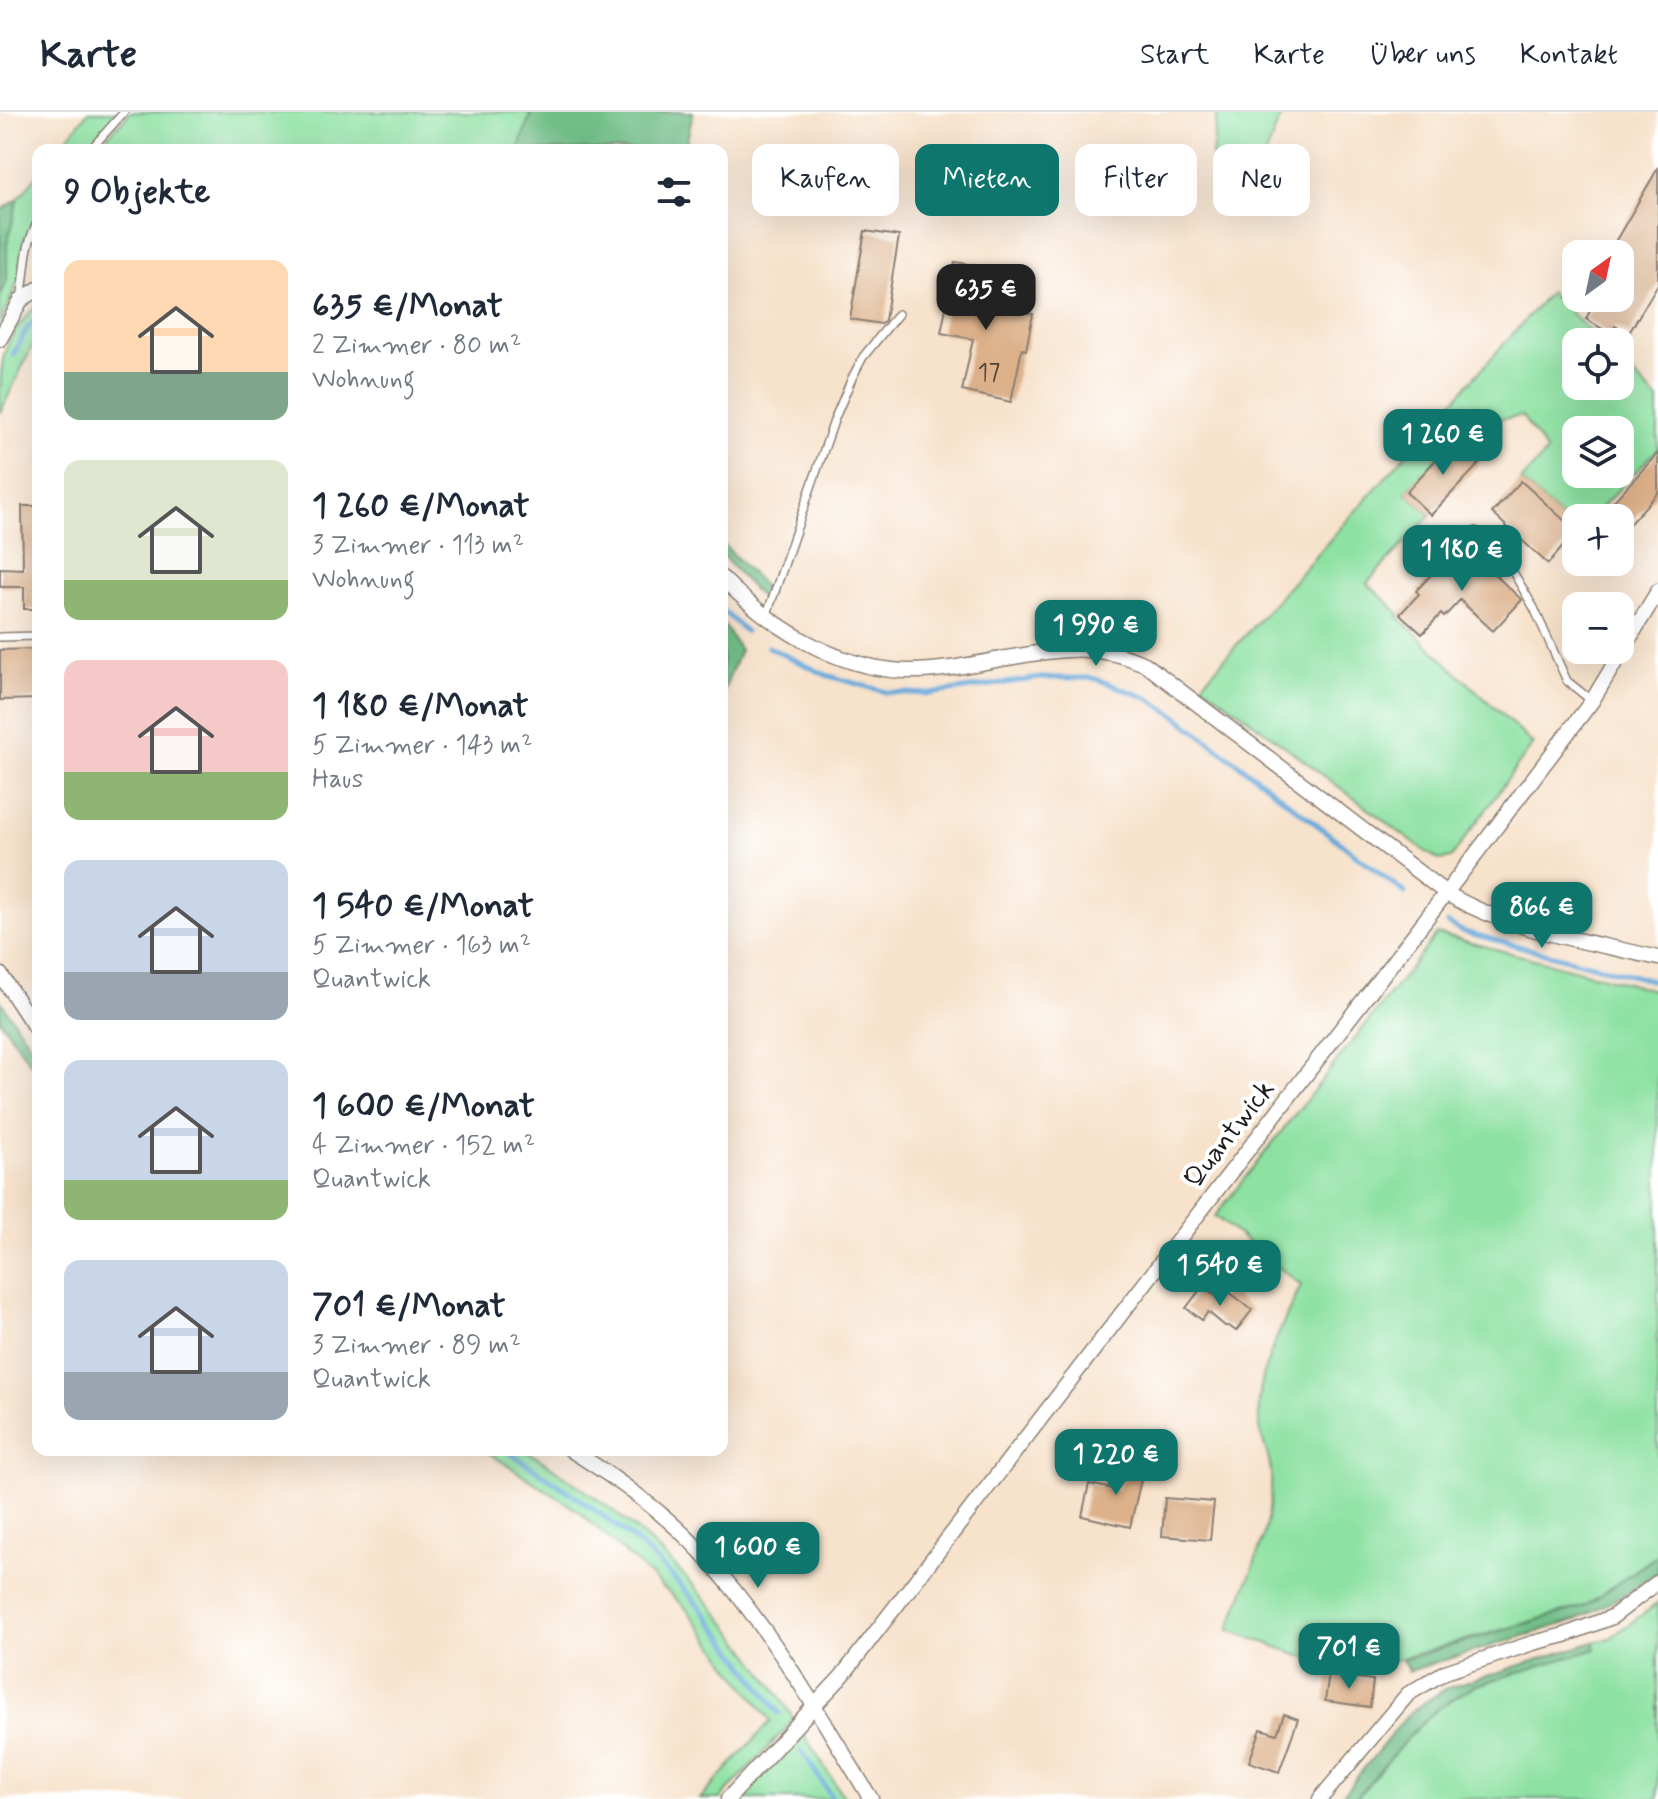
<!DOCTYPE html>
<html lang="de">
<meta charset="utf-8">
<style>
body{margin:0;font-family:Mynerve,sans-serif;background:#f6f6f7;color:#1f2937;height:100vh;display:flex;flex-direction:column;font-size:30px;white-space:nowrap}
*{box-sizing:border-box;margin:0}
p{font-size:26px;color:#747a83}
.icon{flex:none;width:44px;height:44px;fill:none;stroke:currentColor;stroke-width:2;stroke-linecap:round;stroke-linejoin:round}
.map{position:relative;flex:1;overflow:hidden}
.sheet{position:absolute;left:32px;top:32px;width:696px;height:1312px;display:flex;flex-direction:column;background:#fff;border-radius:16px;box-shadow:0 8px 32px #0002}
.sheet>*{flex:none}
.hud{position:absolute;left:752px;top:32px;width:760px;height:72px;display:flex;gap:16px}
.needle{width:52px;rotate:33deg}
.controls{position:absolute;left:1562px;top:128px;display:grid;gap:16px}
.controls a{display:grid;place-items:center;width:72px;height:72px;border-radius:16px;background:#fff;box-shadow:0 8px 32px #0002;font-size:40px}
.price{position:absolute;translate:-50% -68px;padding:0 18px;border-radius:16px;background:#0f766e;color:#fff;font-size:26px;line-height:52px;filter:drop-shadow(0 2px 4px #0008)}
.price::after{content:'';position:absolute;left:50%;top:48px;width:24px;height:18px;margin-left:-12px;background:inherit;clip-path:polygon(0 0,100% 0,50% 100%)}
.price.active{background:#222;color:#fff}
ul{padding:0;list-style:none}
li{display:flex;align-items:center;gap:24px;height:200px;padding:0 32px}
li span{display:grid;place-items:center;flex:none;width:224px;height:160px;border-radius:16px;color:#555}
li>.icon{margin-inline-start:auto}
span .icon{width:96px;height:96px;fill:#fffc;stroke-width:1}
li b{font-size:34px}
h2{display:flex;justify-content:space-between;align-items:center;height:96px;padding:0 32px;font-size:34px}
.pill{padding:0 28px;border-radius:16px;background:#fff;box-shadow:0 8px 32px #0002;font-size:28px;line-height:72px}
.pill.active{background:#0f766e;color:#fff}
header{display:flex;align-items:center;gap:48px;box-sizing:border-box;height:112px;padding:0 40px;background:#fff;border-bottom:2px solid #e0e1e3}
header strong{font-size:38px}
nav{display:flex;gap:44px;margin-inline-start:auto;font-size:28px}
.map>svg:first-child{display:block}
.green{fill:#8de1a2;stroke:#547e5f;stroke-width:2;fill-rule:evenodd}
.forest{fill:#72bf88;stroke:#476e52;stroke-width:2}
.lines{fill:none;stroke-linecap:round;stroke-linejoin:round}
.stream{stroke:#67a9db;stroke-width:5}
.building{fill:#dcb089}
.service-casing{stroke:#8a7f74;stroke-width:10}
.minor-casing{stroke:#8a7f74;stroke-width:17}
.service{stroke:#fff;stroke-width:7}
.minor{stroke:#fff;stroke-width:14}
.labels{text-anchor:middle;stroke-width:8;stroke-linejoin:round;paint-order:stroke}
.number-label{font-size:24px;fill:#4c4137}
.street-label{font-size:28px;fill:#1c1c1c;stroke:#fff}
</style>
<header>
<strong>Karte</strong>
<nav><a>Start</a><a>Karte</a><a>Über uns</a><a>Kontakt</a></nav>
</header>
<div class="map">
<svg width="1658" height="1687" viewBox="0 0 1658 1687">
<rect width="100%" height="100%" fill="#fff"/>
<filter id="ink" filterUnits="userSpaceOnUse"><feTurbulence type="fractalNoise" baseFrequency=".0125" numOctaves="2"/><feDisplacementMap in="SourceGraphic" scale="16" xChannelSelector="R" yChannelSelector="G"/><feConvolveMatrix kernelMatrix="1 2 1 2 8 2 1 2 1" color-interpolation-filters="sRGB"/></filter>
<filter id="wash" filterUnits="userSpaceOnUse"><feTurbulence type="fractalNoise" baseFrequency=".006" numOctaves="4" result="noise"/><feDisplacementMap in="SourceGraphic" scale="32" xChannelSelector="R" yChannelSelector="G"/><feGaussianBlur stdDeviation="1.8" result="paint"/><feColorMatrix in="noise" values="0 0 0 0 0 0 0 0 0 0 0 0 0 0 0 0 0 1.4 0 .05"/><feComposite in="paint" operator="in"/></filter>
<g filter="url(#wash)">
<rect width="100%" height="100%" fill="#f7e2cb"/>
<!-- green -->
<path class="green" d="M 88,0 L 119,0 L 85,38 L 58,38 Z
M 130,0 L 527,0 L 531,2 L 518,38 L 95,38 Z
M 1217,0 L 1282,0 L 1246,95 L 1212,43 Z
M 38,62 L 38,101 L 24,128 L 21,148 L 23,158 L 0,212 L 0,184 L 7,167 L 7,132 L 12,109 L 18,87 Z
M 1550,180 L 1600,230 L 1576,230 L 1576,274 L 1620,274 L 1620,250 L 1658,288 L 1658,337 L 1591,406 L 1576,406 L 1576,419 L 1521,369 L 1547,340 L 1522,304 L 1475,311 L 1466,302 L 1447,321 L 1455,327 L 1406,380 L 1431,403 L 1367,471 L 1400,502 L 1398,505 L 1533,632 L 1451,746 L 1439,748 L 1419,735 L 1202,572 ZM 1576,318 L 1620,318 L 1620,362 L 1576,362 Z
M 38,192 L 38,222 L 0,301 C 0,248 0,231 38,192 Z
M 1437,822 L 1658,879 L 1658,1443 L 1586,1494 L 1373,1554 L 1303,1544 L 1229,1518 C 1244,1477 1265,1433 1270,1390 C 1271,1378 1273,1364 1270,1353 C 1267,1337 1259,1323 1259,1306 C 1256,1259 1282,1215 1301,1173 L 1215,1104 Z
M 484,1338 C 496,1338 515,1335 526,1339 C 540,1346 554,1357 567,1366 C 662,1427 733,1511 793,1605 L 790,1612 L 720,1687 L 700,1687 L 771,1609 L 685,1495 L 577,1398 Z
M 1658,1491 L 1658,1687 L 1356,1687 C 1390,1647 1425,1593 1476,1573 C 1515,1558 1556,1549 1595,1537 L 1594,1530 L 1610,1526 Z
M 804,1623 L 845,1687 L 737,1687 L 794,1626 Z"/>
<!-- forest -->
<path class="forest" d="M 527,0 L 693,0 L 685,38 L 518,38 L 531,2 Z
M 18,87 L 7,132 L 7,167 L 0,184 L 0,99 Z
M 722,431 L 770,481 L 765,487 L 757,482 L 722,443 Z
M 722,510 L 740,538 L 722,583 Z
M 0,888 L 38,945 L 38,962 L 0,908 Z
M 1658,1443 L 1658,1460 L 1626,1482 L 1576,1508 L 1409,1559 L 1402,1548 L 1585,1494 Z
M 1594,1530 L 1596,1537 L 1474,1574 L 1439,1596 L 1413,1620 L 1355,1687 L 1339,1687 L 1410,1600 L 1445,1577 Z"/>
<g class="lines">
<!-- stream -->
<path class="stream" d="M 13,243 L 28,215 L 38,206
M 722,498 L 745,519
M 768,535 L 826,563 L 886,580 L 930,582 L 1040,566 L 1093,566 L 1148,586 L 1178,605 L 1405,781
M 1447,811 L 1464,820 L 1658,870
M 505,1338 C 561,1374 617,1409 664,1456 C 708,1499 743,1551 779,1601
M 802,1639 L 833,1687"/>
</g>
<g id="blocks">
<!-- building -->
<path class="building" d="M 1658,56 L 1658,172 L 1629,221 L 1615,214 L 1611,222 L 1586,207 L 1590,199 L 1568,186 L 1620,186 L 1620,142 L 1608,142 Z
M 865,119 L 899,124 L 885,208 L 881,212 L 850,207 Z
M 955,150 L 997,157 L 990,194 L 1033,202 L 1026,238 L 1022,237 L 1011,290 L 962,279 L 973,227 L 941,221 Z
M 1455,327 L 1480,351 L 1431,403 L 1406,380 Z
M 1658,341 L 1658,381 L 1620,422 L 1620,406 L 1598,406 Z
M 1521,369 L 1576,419 L 1548,452 L 1492,401 Z
M 22,394 L 38,394 L 38,497 L 24,497 L 24,475 L 0,475 L 0,456 L 23,457 Z
M 1461,431 L 1522,488 L 1493,519 L 1460,488 L 1444,505 L 1441,502 L 1422,522 L 1400,502 L 1419,482 L 1416,479 Z
M 38,537 L 38,587 L 0,588 L 0,538 Z
M 1203,1174 L 1221,1188 L 1228,1179 L 1252,1198 L 1236,1219 L 1229,1214 L 1225,1214 L 1208,1200 L 1202,1208 L 1186,1196 Z
M 1147,1332 L 1149,1333 L 1130,1415 L 1082,1404 L 1089,1372 L 1117,1378 Z
M 1165,1386 L 1214,1390 L 1210,1428 L 1162,1424 Z
M 1329,1562 L 1373,1568 L 1370,1595 L 1325,1589 Z
M 1284,1602 L 1298,1607 L 1279,1660 L 1249,1650 L 1261,1617 L 1277,1622 Z"/>
</g>
</g>
<g filter="url(#ink)">
<use href="#blocks" fill-opacity="0" stroke="#8a7f74" stroke-width="2"/>
<g class="lines">
<defs>
<path id="service" d="M 90,38 L 124,0
M 21,186 C 27,156 23,137 38,109
M 1476,419 L 1513,460 L 1534,496 L 1567,569 L 1592,589
M 766,505 L 835,306 L 852,266 L 863,245 L 898,202
M 0,525 L 38,524"/>
<path id="minor" d="M 0,227 L 21,188 L 38,177
M 722,466 C 769,513 834,556 904,559 C 936,560 970,553 1001,547 C 1056,538 1092,529 1145,552 L 1446,781 C 1509,819 1587,829 1658,846
M 0,862 L 38,920
M 571,1338 C 617,1367 663,1399 701,1440 C 769,1513 819,1602 871,1687
M 728,1687 L 842,1564 L 1446,781 L 1592,589 L 1658,479
M 1320,1687 L 1408,1582 L 1445,1560 L 1533,1531 L 1565,1523 L 1612,1505 L 1658,1470"/>
</defs>
<!-- service casing -->
<use href="#service" class="service-casing"/>
<!-- minor casing -->
<use href="#minor" class="minor-casing"/>
<!-- service -->
<use href="#service" class="service"/>
<!-- minor -->
<use href="#minor" class="minor"/>
</g>
</g>
<g class="labels">
<!-- number labels -->
<g class="number-label">
<text x="989" y="268">17</text>
</g>
<!-- street labels -->
<g class="street-label">
<text transform="translate(1228 1021) rotate(-52)" y="10">Quantwick</text>
</g>
</g>
</svg>
<div class="controls">
<a><svg class="needle" viewBox="-14 -14 28 28"><path d="M0-13l5 13h-10z" fill="#e53935"/><path d="M0 13l5-13h-10z" fill="#747a83"/></svg></a>
<a><svg class="icon" aria-label="locate" viewBox="0 0 24 24"><circle cx="12" cy="12" r="6"/><path d="M12 2v4M12 18v4M2 12h4M18 12h4"/></svg></a>
<a><svg class="icon" aria-label="layers" viewBox="0 0 24 24"><path d="M12 4l9 5-9 5-9-5zM3 14l9 5 9-5"/></svg></a>
<a>+</a>
<a>−</a>
</div>
<b class="price active" style="left:986px;top:220px">635 €</b>
<b class="price" style="left:1443px;top:365px">1 260 €</b>
<b class="price" style="left:1462px;top:481px">1 180 €</b>
<b class="price" style="left:1096px;top:556px">1 990 €</b>
<b class="price" style="left:1542px;top:838px">866 €</b>
<b class="price" style="left:1220px;top:1196px">1 540 €</b>
<b class="price" style="left:1116px;top:1385px">1 220 €</b>
<b class="price" style="left:758px;top:1478px">1 600 €</b>
<b class="price" style="left:1349px;top:1579px">701 €</b>
<div class="hud">
<a class="pill">Kaufen</a>
<a class="pill active">Mieten</a>
<a class="pill">Filter</a>
<a class="pill">Neu</a>
</div>
<section class="sheet">
<h2>9 Objekte<svg class="icon" aria-label="filters" viewBox="0 0 24 24"><path d="M4 7h16M4 17h16"/><circle cx="9" cy="7" r="2"/><circle cx="15" cy="17" r="2"/></svg></h2>
<ul>
<li><span style="background:linear-gradient(#ffd9b3 70%,#7fa58c 0)"><svg class="icon" aria-label="home" viewBox="0 0 24 24"><path d="M3 11l9-7 9 7M6 9v11h12V9"/></svg></span><div><b>635 €/Monat</b><p>2 Zimmer · 80 m²</p><p>Wohnung</p></div></li>
<li><span style="background:linear-gradient(#dfe7d0 75%,#8fb573 0)"><svg class="icon" aria-label="home" viewBox="0 0 24 24"><path d="M3 11l9-7 9 7M6 9v11h12V9"/></svg></span><div><b>1 260 €/Monat</b><p>3 Zimmer · 113 m²</p><p>Wohnung</p></div></li>
<li><span style="background:linear-gradient(#f6c9c9 70%,#8fb573 0)"><svg class="icon" aria-label="home" viewBox="0 0 24 24"><path d="M3 11l9-7 9 7M6 9v11h12V9"/></svg></span><div><b>1 180 €/Monat</b><p>5 Zimmer · 143 m²</p><p>Haus</p></div></li>
<li><span style="background:linear-gradient(#c9d6e8 70%,#9aa5b1 0)"><svg class="icon" aria-label="home" viewBox="0 0 24 24"><path d="M3 11l9-7 9 7M6 9v11h12V9"/></svg></span><div><b>1 540 €/Monat</b><p>5 Zimmer · 163 m²</p><p>Quantwick</p></div></li>
<li><span style="background:linear-gradient(#c9d6e8 75%,#8fb573 0)"><svg class="icon" aria-label="home" viewBox="0 0 24 24"><path d="M3 11l9-7 9 7M6 9v11h12V9"/></svg></span><div><b>1 600 €/Monat</b><p>4 Zimmer · 152 m²</p><p>Quantwick</p></div></li>
<li><span style="background:linear-gradient(#c9d6e8 70%,#9aa5b1 0)"><svg class="icon" aria-label="home" viewBox="0 0 24 24"><path d="M3 11l9-7 9 7M6 9v11h12V9"/></svg></span><div><b>701 €/Monat</b><p>3 Zimmer · 89 m²</p><p>Quantwick</p></div></li>
</ul>
</section>
</div>
